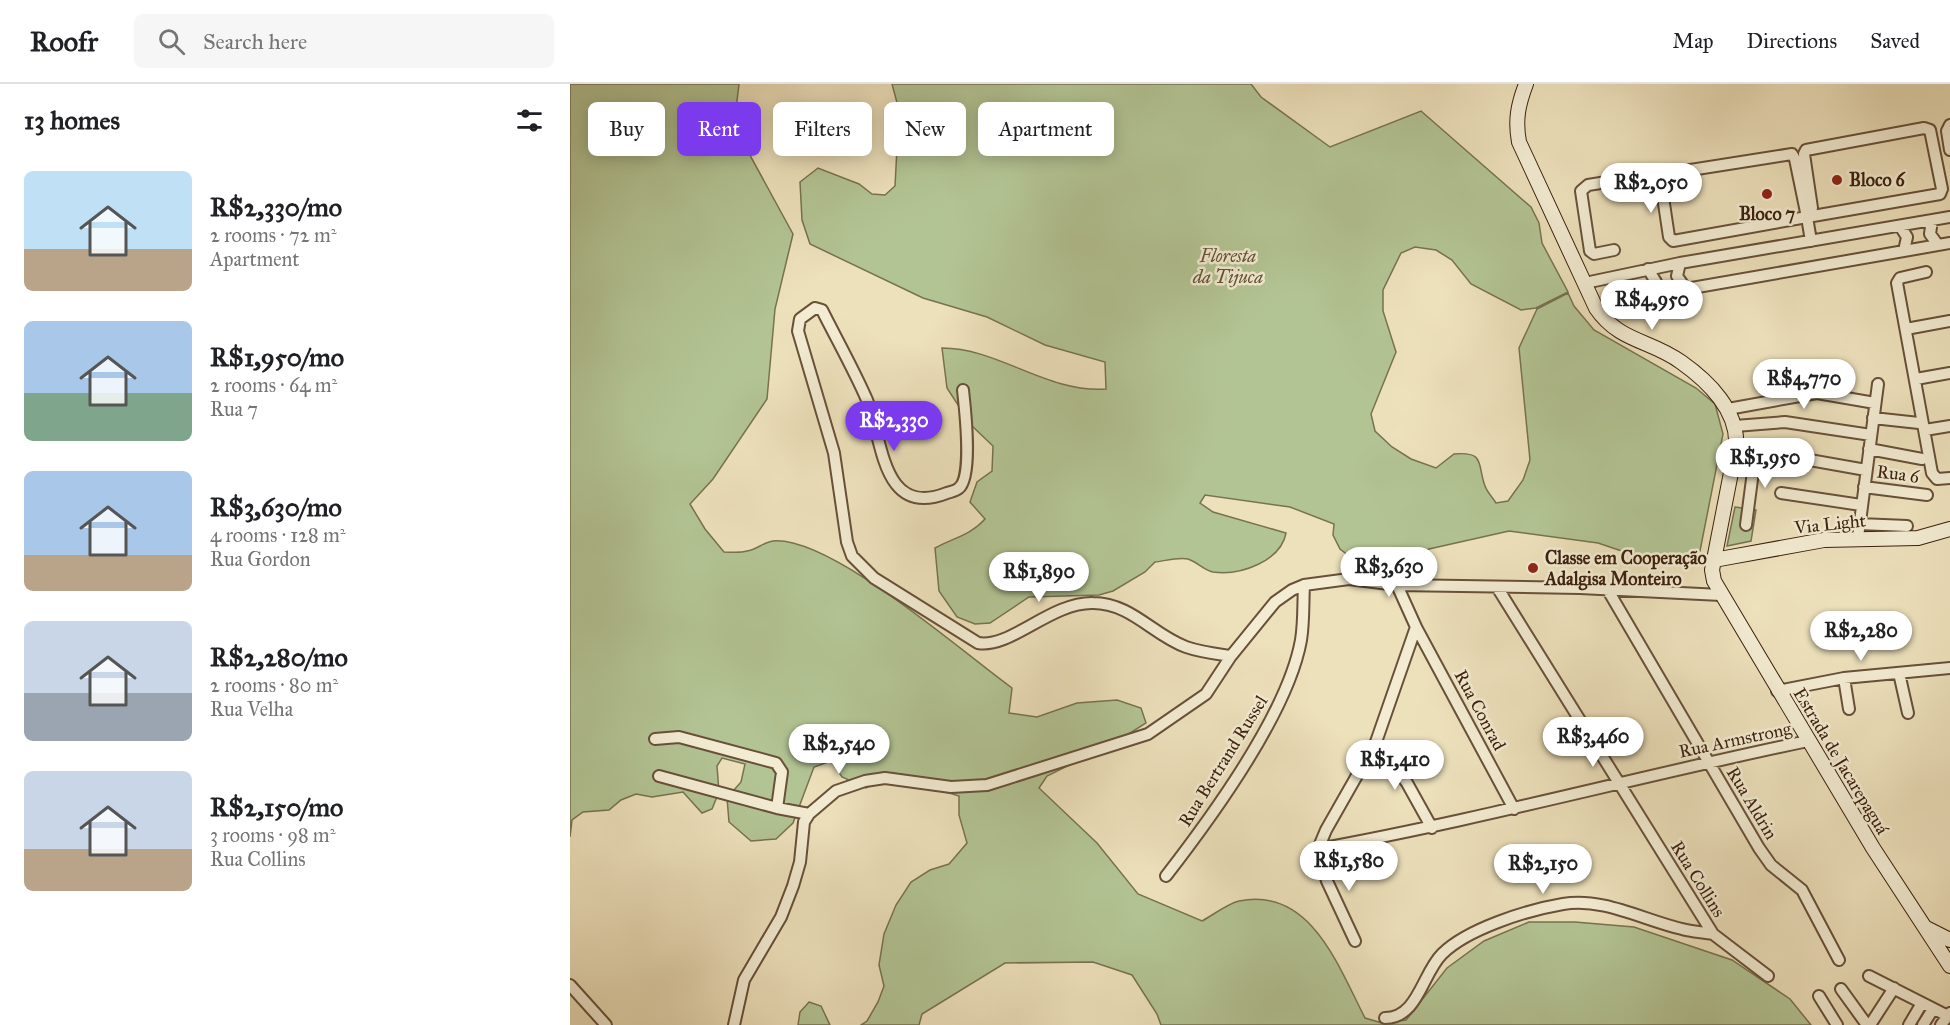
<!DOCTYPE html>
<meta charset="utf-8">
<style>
body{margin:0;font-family:"IM FELL Great Primer",serif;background:#f6f6f6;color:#202124;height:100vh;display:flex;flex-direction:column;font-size:22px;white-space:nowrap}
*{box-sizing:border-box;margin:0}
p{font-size:20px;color:#757577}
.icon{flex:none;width:33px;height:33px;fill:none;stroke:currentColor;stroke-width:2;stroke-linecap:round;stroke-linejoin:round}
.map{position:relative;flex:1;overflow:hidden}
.sheet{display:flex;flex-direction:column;background:#fff;width:570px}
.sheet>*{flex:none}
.banner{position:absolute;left:18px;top:18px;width:570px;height:54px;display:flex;gap:12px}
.price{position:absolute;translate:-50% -51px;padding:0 14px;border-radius:21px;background:#fff;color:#222;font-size:20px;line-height:39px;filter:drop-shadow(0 2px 3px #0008)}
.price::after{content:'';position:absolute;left:50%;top:36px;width:18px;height:14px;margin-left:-9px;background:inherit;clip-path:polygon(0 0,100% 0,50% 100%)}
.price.current{background:#7c3aed;color:#fff}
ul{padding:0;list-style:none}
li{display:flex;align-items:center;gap:18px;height:150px;padding:0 24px}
li span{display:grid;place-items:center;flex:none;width:168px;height:120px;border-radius:9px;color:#555}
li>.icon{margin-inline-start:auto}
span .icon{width:72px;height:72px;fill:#fffc;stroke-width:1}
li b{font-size:26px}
h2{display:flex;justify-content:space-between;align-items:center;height:72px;padding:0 24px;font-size:26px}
.pill{padding:0 21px;border-radius:9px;background:#fff;box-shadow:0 3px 15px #0003;font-size:21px;line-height:54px}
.pill.current{background:#7c3aed;color:#fff}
header{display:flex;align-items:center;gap:36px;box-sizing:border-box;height:84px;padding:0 30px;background:#fff;border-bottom:2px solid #e0e0e0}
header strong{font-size:28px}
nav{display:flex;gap:33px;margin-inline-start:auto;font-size:21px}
.search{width:420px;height:54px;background:#f6f6f6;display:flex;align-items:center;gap:15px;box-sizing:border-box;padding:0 21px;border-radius:9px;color:#757577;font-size:22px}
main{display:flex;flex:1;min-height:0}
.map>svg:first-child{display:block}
.green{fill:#b3c494;stroke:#787250;stroke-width:1.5}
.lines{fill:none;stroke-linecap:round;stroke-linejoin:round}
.street-casing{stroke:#685039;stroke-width:14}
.secondary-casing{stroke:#3c200d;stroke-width:16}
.street{stroke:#f3ecd3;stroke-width:10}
.secondary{stroke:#f3ecd3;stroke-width:14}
.poi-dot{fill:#8f2418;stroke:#f3ecd3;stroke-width:2}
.labels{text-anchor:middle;stroke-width:5;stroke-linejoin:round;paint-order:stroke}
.poi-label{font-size:18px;font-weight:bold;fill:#3c200d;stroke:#f3ecd3;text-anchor:start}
.park-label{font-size:18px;font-style:italic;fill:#605136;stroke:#f3ecd3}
.street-label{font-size:18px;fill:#3c200d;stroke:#f3ecd3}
</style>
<header>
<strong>Roofr</strong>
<div class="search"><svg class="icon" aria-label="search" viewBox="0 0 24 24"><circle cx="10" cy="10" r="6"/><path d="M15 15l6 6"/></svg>Search here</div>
<nav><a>Map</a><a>Directions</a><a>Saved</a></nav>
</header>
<main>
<section class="sheet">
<h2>13 homes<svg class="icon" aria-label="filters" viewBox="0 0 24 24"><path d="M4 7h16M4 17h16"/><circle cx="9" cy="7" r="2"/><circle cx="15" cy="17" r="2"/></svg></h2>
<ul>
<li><span style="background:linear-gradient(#bfe0f5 65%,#b9a48a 0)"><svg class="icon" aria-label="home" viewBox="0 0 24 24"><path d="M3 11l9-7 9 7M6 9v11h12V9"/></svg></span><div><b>R$2,330/mo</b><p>2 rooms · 72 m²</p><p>Apartment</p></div></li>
<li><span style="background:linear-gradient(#a9c7e8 60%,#7fa58c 0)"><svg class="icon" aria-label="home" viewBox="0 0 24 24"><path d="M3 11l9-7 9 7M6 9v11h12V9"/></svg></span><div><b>R$1,950/mo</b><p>2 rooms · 64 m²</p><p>Rua 7</p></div></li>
<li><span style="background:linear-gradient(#a9c7e8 70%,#b9a48a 0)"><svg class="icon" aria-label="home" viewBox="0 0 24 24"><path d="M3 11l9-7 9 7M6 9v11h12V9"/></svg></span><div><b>R$3,630/mo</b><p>4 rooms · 128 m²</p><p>Rua Gordon</p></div></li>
<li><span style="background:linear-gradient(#c9d6e8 60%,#9aa5b1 0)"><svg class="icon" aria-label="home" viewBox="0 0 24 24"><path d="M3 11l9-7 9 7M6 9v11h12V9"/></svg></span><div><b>R$2,280/mo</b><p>2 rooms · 80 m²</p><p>Rua Velha</p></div></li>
<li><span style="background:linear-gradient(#c9d6e8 65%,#b9a48a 0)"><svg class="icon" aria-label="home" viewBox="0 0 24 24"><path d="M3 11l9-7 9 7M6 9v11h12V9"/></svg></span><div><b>R$2,150/mo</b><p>3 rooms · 98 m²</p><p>Rua Collins</p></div></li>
</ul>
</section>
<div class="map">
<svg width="1380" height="941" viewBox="0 0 1380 941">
<rect width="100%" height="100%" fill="#ede1bc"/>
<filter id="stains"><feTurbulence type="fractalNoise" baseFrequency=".00333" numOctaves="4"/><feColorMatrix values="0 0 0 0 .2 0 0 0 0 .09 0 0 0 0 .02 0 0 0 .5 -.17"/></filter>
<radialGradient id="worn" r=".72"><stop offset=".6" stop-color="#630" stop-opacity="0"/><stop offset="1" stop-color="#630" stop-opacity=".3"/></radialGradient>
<!-- green -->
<path class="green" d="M 0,0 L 169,0 L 164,42 L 223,150 L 205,225 L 197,315 L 143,395 L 120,420 L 135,445 L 154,468 C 162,468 170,469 177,467 C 186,466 194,458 203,457 C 261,452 392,568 442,604 L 439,629 L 467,633 L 507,619 L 547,616 L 571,624 L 576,639 L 546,658 L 477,692 L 469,704 L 527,759 L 568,810 L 632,837 C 643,831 657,820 669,817 C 741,802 769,884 795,934 L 812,939 L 836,936 L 877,884 L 914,857 L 959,838 L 1005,838 L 1064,843 L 1162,876 L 1220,915 L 1241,941 L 591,941 L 587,930 L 562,891 L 523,878 L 435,879 L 352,930 L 349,941 L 291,941 L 297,937 L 308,918 L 314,902 L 309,881 L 314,850 L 326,821 L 341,798 L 360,786 L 379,780 L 397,759 L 389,731 L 389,712 L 347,699 L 312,695 L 296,704 L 272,693 L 261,677 L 244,683 L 223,739 L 206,755 L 181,757 L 159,738 L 157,714 L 171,698 L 175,680 L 152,674 L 147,682 L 149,708 L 142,725 L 132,729 L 113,708 L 82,713 L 66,710 L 51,716 L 39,726 L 13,728 L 2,736 L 0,753 Z
M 322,0 L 681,0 L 691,13 L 760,63 L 851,27 L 961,123 L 969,139 L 972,159 L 998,208 L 966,224 L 951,226 L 901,200 L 882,176 L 866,166 L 845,163 L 831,169 L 813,206 L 813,227 L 826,268 L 801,330 L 805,347 L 822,363 L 841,375 L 866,384 L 884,370 C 916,367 907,381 915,402 C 917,408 923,414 926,419 L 938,417 L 953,396 L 960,376 L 949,264 L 967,225 L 998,209 L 1004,222 L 1024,246 L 1126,304 L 1145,320 L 1153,350 L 1130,467 L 1090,480 L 1028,459 L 939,447 L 859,465 L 839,479 L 810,481 L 787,478 L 770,465 L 763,451 L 764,440 L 720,423 L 635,411 L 630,419 L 643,428 L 716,449 C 711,477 670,492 643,488 C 634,486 627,478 618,475 C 608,473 594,477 585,478 L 575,488 L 543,507 L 529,511 L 459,513 L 420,539 L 405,540 L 387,533 L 369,507 L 365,464 C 383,454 401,451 415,435 L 400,418 L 407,398 L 422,387 L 423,362 L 401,341 L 377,304 L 372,264 C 429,264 476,309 536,305 L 535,278 L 475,261 L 417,233 L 353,214 L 240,160 L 232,136 L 230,98 L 248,84 L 289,100 L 302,110 L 315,111 L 325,102 L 329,26 Z
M 1165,423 L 1186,426 L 1181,457 L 1157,462 Z
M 239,918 L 251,922 L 260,941 L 228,941 L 230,928 Z"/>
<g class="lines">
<defs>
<path id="street" d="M 1380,41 L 1377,47 L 1380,66
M 1242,124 L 1234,70 L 1236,66 L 1354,44 L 1360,46 L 1372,105 L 1370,110 L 1243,132
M 1237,133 L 1103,157 L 1099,153 L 1090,93 L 1095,90 L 1222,70 L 1225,75 L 1237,133 L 1241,157
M 1362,136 L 1360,150 L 1368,161
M 1330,142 L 1337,153 L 1334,167
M 1044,166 L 1024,170 L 1020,167 L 1011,107 L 1018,101 L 1074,92
M 1110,179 L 1107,192 L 1116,205
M 1078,185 L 1086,198 L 1082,212
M 1356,188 L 1330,194 L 1327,199 L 1362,389 L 1367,395 L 1380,394
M 1015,199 L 1110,179 L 1380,133
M 1026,224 L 1116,205 L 1380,159
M 1336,245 L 1380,237
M 1346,295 L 1380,289
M 393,306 C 395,324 403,393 389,404 C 386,407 380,408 377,409 C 311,435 313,355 297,316 C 284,286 267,256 252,226 L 245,224 L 230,235 L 228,247 L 264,369 L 277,458 L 282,472 L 304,494 L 408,559 C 440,565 481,518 523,519 C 561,519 583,551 616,563 C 630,568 647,570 661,572
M 1158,325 L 1247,309 L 1305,319
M 1303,334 L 1349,339
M 1165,342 L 1215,338 L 1301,351
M 1355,346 L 1380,342
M 1166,363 L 1296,386
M 1299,365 L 1352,375
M 1294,403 L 1357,411
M 1211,409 L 1291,421
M 1289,440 L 1337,442
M 1176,441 L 1186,365
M 1288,453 L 1308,300
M 927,503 L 1143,850 L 1198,892
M 1039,508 L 1189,764 L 1201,781 L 1232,806 L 1269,876
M 846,543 L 944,725
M 1329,589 L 1338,629
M 1274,594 L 1279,625
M 1207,607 L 1274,594 L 1380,584
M 85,655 L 109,653 L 206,679 L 212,688 L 207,724
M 806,658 L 837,699 L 862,744
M 89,692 L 207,724 L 239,730
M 748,765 C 913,735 1074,691 1238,657
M 596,792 C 641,734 718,629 731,556 C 734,538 733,519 734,501
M 785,857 L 757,797 L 748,765 L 756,746 L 806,658 L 846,543 L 827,501
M 1299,892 L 1378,932
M 0,901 L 36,941
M 1271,905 L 1297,941
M 1249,912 L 1267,941
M 815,934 C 848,934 852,890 872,870 C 897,845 957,826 993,820 C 1033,813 1073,836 1112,845 C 1122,848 1133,848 1143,850
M 164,941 L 174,896 L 211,833 L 223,802 L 230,778 L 234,738 L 239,730 L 266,707 L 295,697 L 315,694 L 381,703 L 417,701 L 578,650 L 636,610 L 661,572 L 705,518 L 722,506 L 734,501 L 779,495 L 827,501 L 1010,504 L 1151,511
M 1300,941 L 1324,904
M 1339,941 L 1352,919
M 1353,941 L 1363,925
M 1371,941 L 1380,929"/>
<path id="secondary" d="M 956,0 C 948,21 945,36 949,58 L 1026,224 C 1049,258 1081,256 1111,278 C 1138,297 1169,327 1166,363 L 1142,486 L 1144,497 L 1303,764 L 1380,882
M 1144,476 L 1254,456 L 1348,454 L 1380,445
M 1356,844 L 1380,856"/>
</defs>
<!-- street casing -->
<use href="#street" class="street-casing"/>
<!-- secondary casing -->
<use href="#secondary" class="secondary-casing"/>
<!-- street -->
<use href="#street" class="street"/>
<!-- secondary -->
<use href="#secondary" class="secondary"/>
</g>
<!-- markers -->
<g class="poi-dot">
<circle cx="1267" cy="96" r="6"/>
<circle cx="1197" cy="110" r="6"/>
<circle cx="963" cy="484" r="6"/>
</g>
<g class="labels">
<!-- poi labels -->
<g class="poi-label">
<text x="1279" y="102">Bloco 6</text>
<text x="1197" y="136" text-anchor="middle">Bloco 7</text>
<text x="975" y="480">Classe em Cooperação<tspan x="975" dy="21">Adalgisa Monteiro</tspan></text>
</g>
<!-- park labels -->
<g class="park-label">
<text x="658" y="178">Floresta<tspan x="658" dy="21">da Tijuca</tspan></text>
</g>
<!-- street labels -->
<g class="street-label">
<text transform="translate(1328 390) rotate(7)" y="6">Rua 6</text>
<text transform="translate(1260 440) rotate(-6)" y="6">Via Light</text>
<text transform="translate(910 626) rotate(62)" y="6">Rua Conrad</text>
<text transform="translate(1165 656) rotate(-12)" y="6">Rua Armstrong</text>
<text transform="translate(653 677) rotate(-58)" y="6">Rua Bertrand Russel</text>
<text transform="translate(1271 677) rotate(59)" y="6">Estrada de Jacarepaguá</text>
<text transform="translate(1182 719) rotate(59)" y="6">Rua Aldrin</text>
<text transform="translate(1128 795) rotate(58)" y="6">Rua Collins</text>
</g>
</g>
<rect width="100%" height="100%" filter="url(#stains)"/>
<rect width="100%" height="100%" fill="url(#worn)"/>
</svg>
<b class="price" style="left:1081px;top:130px">R$2,050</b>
<b class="price" style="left:1082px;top:247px">R$4,950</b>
<b class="price" style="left:1234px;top:326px">R$4,770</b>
<b class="price current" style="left:324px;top:368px">R$2,330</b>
<b class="price" style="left:1195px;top:405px">R$1,950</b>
<b class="price" style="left:819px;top:514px">R$3,630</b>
<b class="price" style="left:469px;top:519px">R$1,890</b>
<b class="price" style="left:1291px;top:578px">R$2,280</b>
<b class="price" style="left:1023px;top:684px">R$3,460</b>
<b class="price" style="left:269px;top:691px">R$2,540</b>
<b class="price" style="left:825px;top:707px">R$1,410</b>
<b class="price" style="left:779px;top:808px">R$1,580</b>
<b class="price" style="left:973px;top:811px">R$2,150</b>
<div class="banner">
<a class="pill">Buy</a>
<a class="pill current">Rent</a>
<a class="pill">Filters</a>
<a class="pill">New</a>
<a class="pill">Apartment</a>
</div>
</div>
</main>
